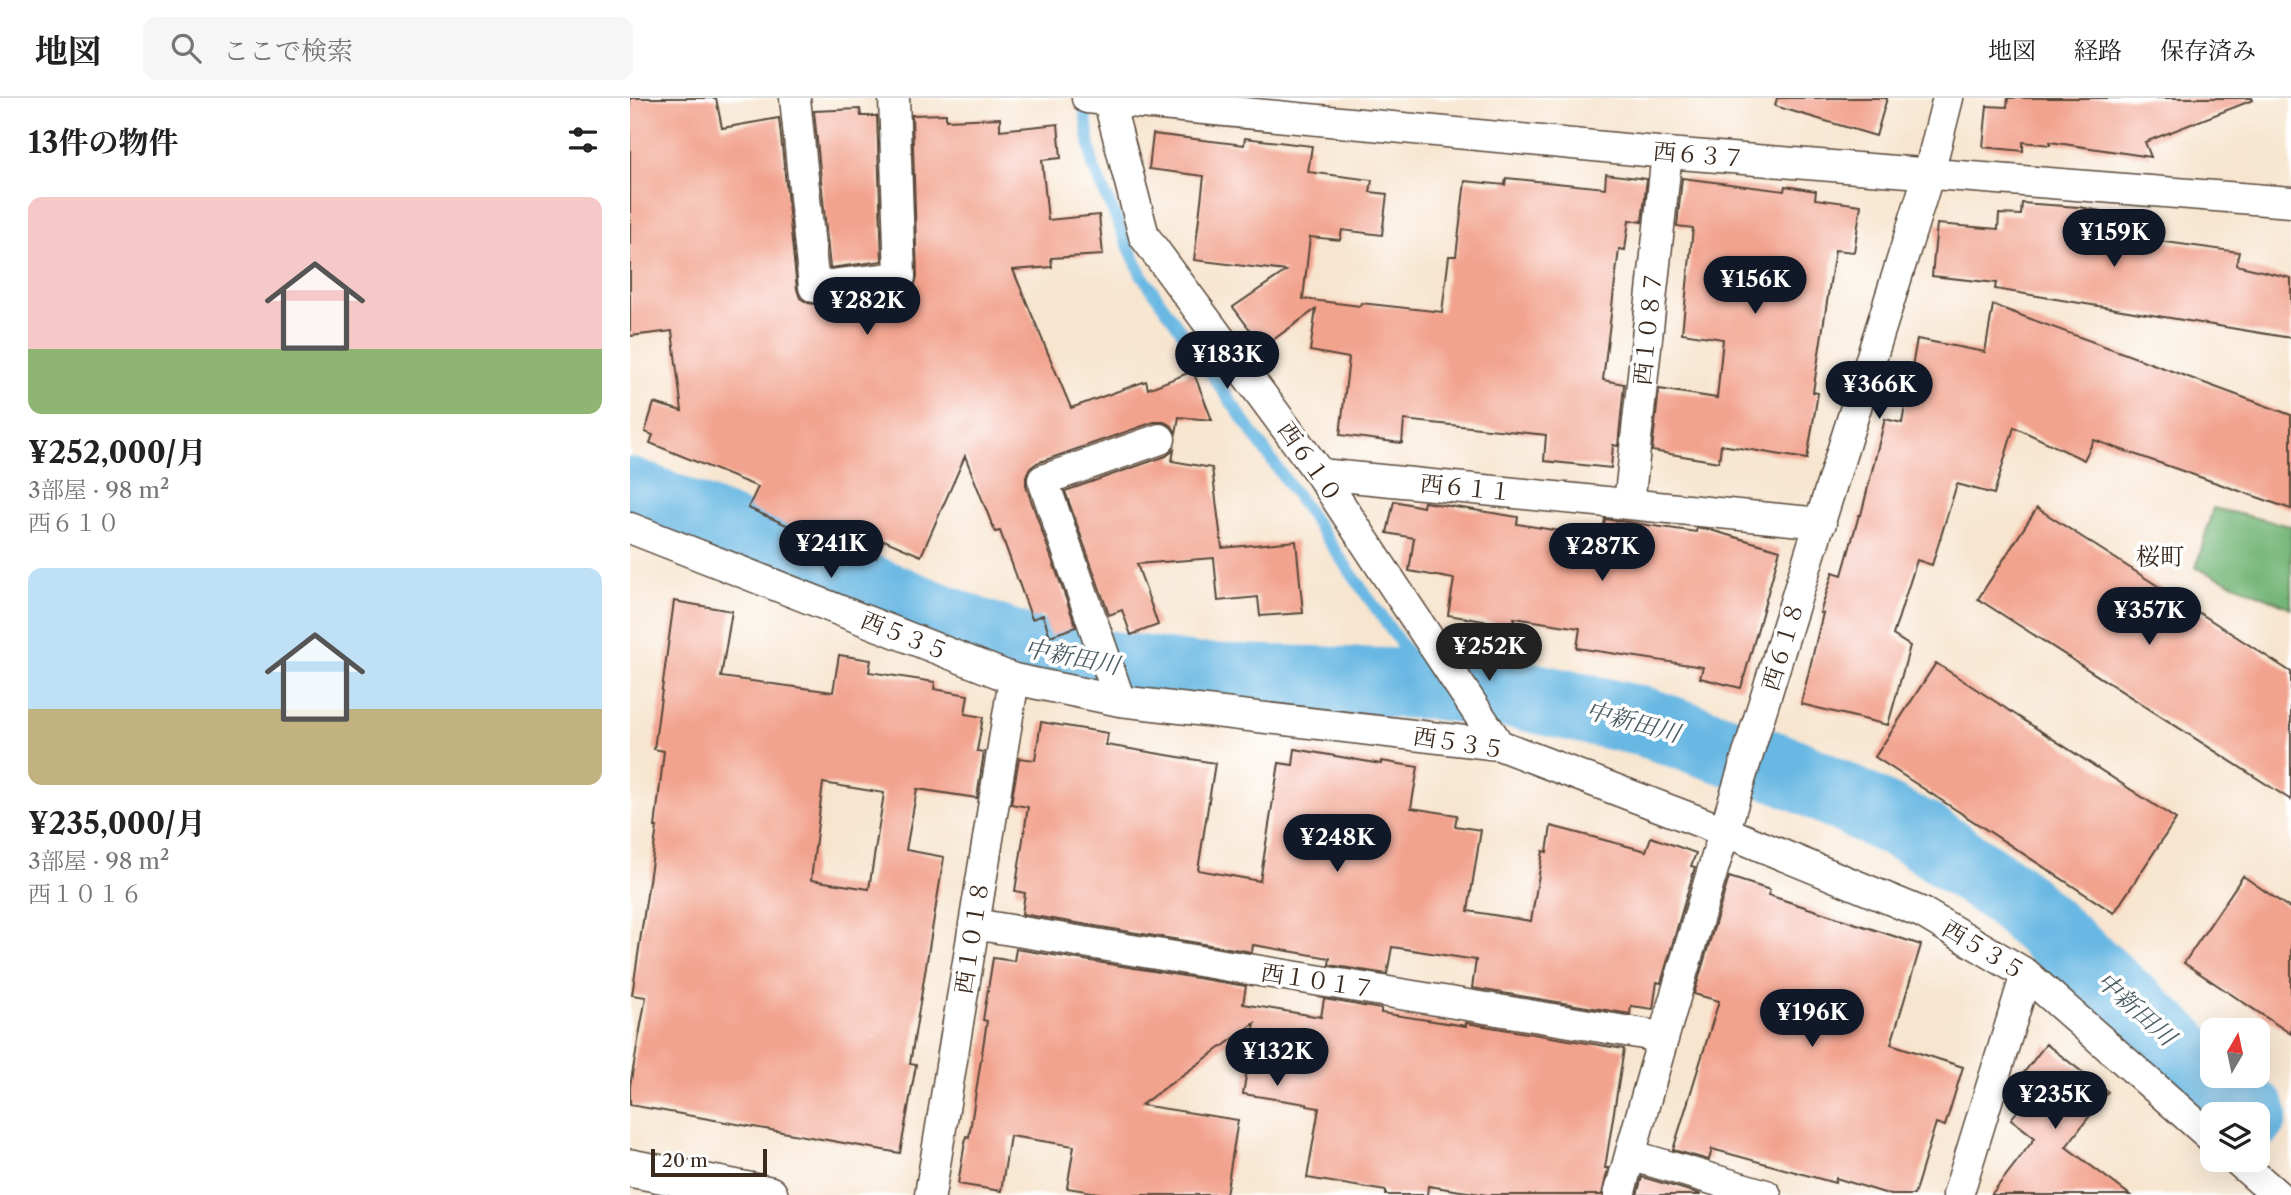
<!DOCTYPE html>
<html lang="ja">
<meta charset="utf-8">
<style>
body{margin:0;font-family:"Libre Caslon Text","Noto Serif JP",serif;background:#f6f6f6;color:#222;height:100vh;display:flex;flex-direction:column;font-size:26px;white-space:nowrap}
*{box-sizing:border-box;margin:0}
p{font-size:23px;color:#767676}
.icon{flex:none;width:38px;height:38px;fill:none;stroke:currentColor;stroke-width:2;stroke-linecap:round;stroke-linejoin:round}
.map{position:relative;flex:1;overflow:hidden}
.sheet{display:flex;flex-direction:column;background:#fff;width:630px}
.sheet>*{flex:none}
.needle{width:46px;rotate:9deg}
.buttons{position:absolute;left:1570px;top:920px;display:grid;gap:14px}
.buttons a{display:grid;place-items:center;width:70px;height:70px;border-radius:14px;background:#fff;box-shadow:0 7px 28px #0002;font-size:35px}
.scale{position:absolute;left:21px;bottom:18px;width:116px;box-sizing:border-box;padding-left:7px;border:4px solid #3b2a1e;border-top:0;font-size:19px;line-height:24px;white-space:nowrap;color:#3b2a1e;-webkit-text-stroke:5px #fff;paint-order:stroke}
.price{position:absolute;translate:-50% -60px;padding:0 16px;border-radius:24px;background:#111827;color:#fff;font-size:23px;line-height:46px;filter:drop-shadow(0 2px 4px #0008)}
.price::after{content:'';position:absolute;left:50%;top:42px;width:21px;height:16px;margin-left:-10px;background:inherit;clip-path:polygon(0 0,100% 0,50% 100%)}
.price.selected{background:#222;color:#fff}
ul{padding:0;list-style:none}
li{display:grid;align-content:center;gap:14px;height:371px;padding:0 28px}
li span{display:grid;place-items:center;height:217px;border-radius:14px;color:#555}
li>.icon{margin-inline-start:auto}
span .icon{width:126px;height:126px;fill:#fffc;stroke-width:1}
li b{font-size:30px}
h2{display:flex;justify-content:space-between;align-items:center;height:84px;padding:0 28px;font-size:30px}
header{display:flex;align-items:center;gap:42px;box-sizing:border-box;height:98px;padding:0 35px;background:#fff;border-bottom:2px solid #e0e0e0}
header strong{font-size:33px}
nav{display:flex;gap:38px;margin-inline-start:auto;font-size:24px}
.search{width:490px;height:63px;background:#f6f6f6;display:flex;align-items:center;gap:18px;box-sizing:border-box;padding:0 24px;border-radius:14px;color:#767676;font-size:26px}
main{display:flex;flex:1;min-height:0}
.map>svg:first-child{display:block}
.forest{fill:#74b678;stroke:#58704b;stroke-width:2}
.lines{fill:none;stroke-linecap:round;stroke-linejoin:round}
.stream{stroke:#69b8e3;stroke-width:12}
.river{stroke:#69b8e3;stroke-width:70}
.building{fill:#f2a38e;fill-rule:evenodd}
.minor-casing{stroke:#574639;stroke-width:33}
.tertiary-casing{stroke:#574639;stroke-width:40}
.minor{stroke:#fff;stroke-width:30}
.tertiary{stroke:#fff;stroke-width:37}
.labels{text-anchor:middle;stroke-width:7;stroke-linejoin:round;paint-order:stroke}
.street-label{font-size:23px;fill:#3b2a1e;stroke:#fff}
.neighbourhood-label{font-size:24px;fill:#3b2a1e;stroke:#fff}
.water-label{font-size:24px;font-style:italic;fill:#4b5c63;stroke:#fff}
</style>
<header>
<strong>地図</strong>
<div class="search"><svg class="icon" aria-label="search" viewBox="0 0 24 24"><circle cx="10" cy="10" r="6"/><path d="M15 15l6 6"/></svg>ここで検索</div>
<nav><a>地図</a><a>経路</a><a>保存済み</a></nav>
</header>
<main>
<section class="sheet">
<h2>13件の物件<svg class="icon" aria-label="filters" viewBox="0 0 24 24"><path d="M4 7h16M4 17h16"/><circle cx="9" cy="7" r="2"/><circle cx="15" cy="17" r="2"/></svg></h2>
<ul>
<li><span style="background:linear-gradient(#f6c9c9 70%,#8fb573 0)"><svg class="icon" aria-label="home" viewBox="0 0 24 24"><path d="M3 11l9-7 9 7M6 9v11h12V9"/></svg></span><div><b>¥252,000/月</b><p>3部屋 · 98 m²</p><p>西６１０</p></div></li>
<li><span style="background:linear-gradient(#bfe0f5 65%,#c2b280 0)"><svg class="icon" aria-label="home" viewBox="0 0 24 24"><path d="M3 11l9-7 9 7M6 9v11h12V9"/></svg></span><div><b>¥235,000/月</b><p>3部屋 · 98 m²</p><p>西１０１６</p></div></li>
</ul>
</section>
<div class="map">
<svg width="1661" height="1097" viewBox="0 0 1661 1097">
<rect width="100%" height="100%" fill="#fff"/>
<filter id="ink" filterUnits="userSpaceOnUse"><feTurbulence type="fractalNoise" baseFrequency=".0143" numOctaves="2"/><feDisplacementMap in="SourceGraphic" scale="14" xChannelSelector="R" yChannelSelector="G"/><feConvolveMatrix kernelMatrix="1 2 1 2 8 2 1 2 1" color-interpolation-filters="sRGB"/></filter>
<filter id="wash" filterUnits="userSpaceOnUse"><feTurbulence type="fractalNoise" baseFrequency=".00686" numOctaves="4" result="noise"/><feDisplacementMap in="SourceGraphic" scale="28" xChannelSelector="R" yChannelSelector="G"/><feGaussianBlur stdDeviation="1.57" result="paint"/><feColorMatrix in="noise" values="0 0 0 0 0 0 0 0 0 0 0 0 0 0 0 0 0 1.4 0 .05"/><feComposite in="paint" operator="in"/></filter>
<g filter="url(#wash)">
<rect width="100%" height="100%" fill="#f7e5cf"/>
<!-- forest -->
<path class="forest" d="M 1583,410 L 1661,428 L 1661,510 L 1566,470 Z"/>
<g class="lines">
<!-- stream -->
<path class="stream" d="M 453,0 L 463,69 L 511,176 L 799,586"/>
<!-- river -->
<path class="river" d="M 0,394 L 339,532 L 417,559 L 564,580 L 799,586 L 891,597 L 1015,624 L 1158,673 L 1289,736 L 1378,796 L 1623,1017"/>
</g>
<g id="blocks">
<!-- building -->
<path class="building" d="M 0,0 L 86,0 L 92,30 L 149,20 L 167,191 L 170,200 L 178,205 L 185,206 L 272,196 L 279,194 L 285,187 L 287,178 L 282,17 L 316,16 L 316,22 L 370,20 L 370,32 L 428,26 L 431,60 L 412,62 L 418,122 L 469,117 L 473,157 L 421,160 L 422,169 L 383,172 L 441,310 L 516,283 L 518,291 L 563,273 L 582,322 L 549,319 L 546,335 L 542,328 L 534,324 L 524,324 L 407,365 L 399,371 L 396,379 L 396,388 L 446,529 L 420,538 L 413,517 L 402,521 L 370,433 L 365,434 L 335,358 L 291,458 L 254,442 L 246,460 L 179,432 L 177,436 L 118,410 L 128,389 L 20,345 L 23,337 L 15,334 L 24,305 L 52,313 L 42,233 L 0,238 Z
M 1147,0 L 1257,0 L 1246,38 L 1145,8 Z
M 1378,0 L 1622,0 L 1623,2 L 1515,44 L 1521,59 L 1420,44 L 1420,47 L 1393,44 L 1393,53 L 1353,49 L 1357,8 L 1377,9 Z
M 230,11 L 231,18 L 247,18 L 252,163 L 200,170 L 184,13 Z
M 523,36 L 614,47 L 615,40 L 682,48 L 678,74 L 742,82 L 740,94 L 757,96 L 752,137 L 712,132 L 710,142 L 680,139 L 673,201 L 730,208 L 731,205 L 812,214 L 819,158 L 826,158 L 835,83 L 875,87 L 876,80 L 975,90 L 976,76 L 1017,81 L 1012,124 L 999,122 L 995,152 L 989,151 L 973,282 L 994,286 L 988,348 L 983,347 L 981,370 L 914,363 L 916,337 L 774,322 L 772,345 L 710,337 L 719,260 L 680,253 L 686,211 L 633,249 L 603,209 L 656,173 L 564,162 L 574,78 L 519,71 Z
M 1052,80 L 1154,93 L 1155,88 L 1186,93 L 1185,101 L 1231,107 L 1224,154 L 1205,152 L 1183,294 L 1188,295 L 1177,361 L 1091,347 L 1089,364 L 1022,353 L 1029,291 L 1087,300 L 1093,241 L 1052,235 L 1063,130 L 1047,128 Z
M 1392,105 L 1449,109 L 1509,120 L 1506,140 L 1609,154 L 1606,167 L 1661,180 L 1661,240 L 1365,191 L 1366,185 L 1302,178 L 1307,126 L 1368,131 L 1369,116 L 1391,117 Z
M 1363,207 L 1661,317 L 1661,411 L 1464,342 L 1454,362 L 1384,329 L 1364,396 L 1327,386 L 1302,467 L 1287,462 L 1263,537 L 1280,548 L 1258,627 L 1171,606 L 1193,515 L 1190,515 L 1203,474 L 1212,477 L 1229,417 L 1231,417 L 1255,321 L 1272,325 L 1287,241 L 1355,254 Z
M 544,352 L 542,363 L 582,370 L 592,450 L 666,443 L 673,515 L 630,518 L 628,499 L 588,503 L 584,460 L 507,466 L 528,527 L 501,537 L 492,512 L 479,517 L 435,393 L 536,358 Z
M 764,403 L 793,409 L 794,404 L 888,419 L 887,426 L 972,440 L 975,421 L 1066,434 L 1067,430 L 1077,431 L 1150,452 L 1111,590 L 1070,580 L 1073,569 L 947,550 L 950,530 L 884,520 L 883,528 L 818,517 L 824,481 L 779,473 L 784,440 L 757,435 Z
M 1407,410 L 1661,574 L 1661,702 L 1348,501 Z
M 44,503 L 102,513 L 91,579 L 203,594 L 209,557 L 241,562 L 239,574 L 305,584 L 304,591 L 338,597 L 335,616 L 353,619 L 347,653 L 354,654 L 347,700 L 287,691 L 276,752 L 314,759 L 280,966 L 286,967 L 270,1055 L 0,1007 L 0,988 L 16,899 L 2,897 L 27,729 L 25,729 L 34,653 L 24,651 ZM 193,685 L 254,695 L 239,791 L 181,782 Z
M 1306,565 L 1546,721 L 1484,815 L 1245,659 Z
M 411,624 L 478,635 L 476,647 L 585,665 L 568,772 L 630,783 L 649,665 L 663,667 L 665,651 L 751,666 L 751,663 L 788,669 L 781,710 L 827,717 L 825,728 L 851,732 L 838,813 L 901,823 L 913,753 L 917,754 L 921,728 L 1016,753 L 1021,739 L 1066,755 L 1061,768 L 1065,769 L 1031,885 L 1027,884 L 1023,911 L 1001,908 L 1000,916 L 842,890 L 846,862 L 762,849 L 757,876 L 699,867 L 700,860 L 623,847 L 622,854 L 392,816 L 395,795 L 385,793 L 398,709 L 381,706 L 389,660 L 405,662 Z
M 1613,778 L 1661,811 L 1661,936 L 1554,865 Z
M 1099,779 L 1140,792 L 1138,797 L 1291,847 L 1261,946 L 1333,969 L 1315,1028 L 1306,1025 L 1284,1097 L 1261,1097 L 1206,1080 L 1205,1085 L 1082,1051 L 1079,1062 L 1043,1052 L 1089,903 L 1064,896 Z
M 386,851 L 616,888 L 613,906 L 691,919 L 694,901 L 751,911 L 751,915 L 836,928 L 836,925 L 994,951 L 975,1070 L 978,1070 L 972,1097 L 857,1097 L 798,1088 L 797,1097 L 756,1097 L 756,1093 L 677,1080 L 689,1010 L 677,1008 L 677,1006 L 613,996 L 625,925 L 511,1007 L 608,1022 L 596,1097 L 481,1097 L 437,1090 L 444,1048 L 380,1038 L 371,1093 L 328,1086 L 336,1038 L 339,1039 L 357,923 L 353,922 L 363,860 L 384,863 Z
M 1416,946 L 1478,994 L 1436,1049 L 1500,1097 L 1361,1097 L 1405,1040 L 1381,1021 L 1393,1006 L 1379,994 Z
M 1012,1079 L 1070,1096 L 1070,1097 L 1007,1097 Z"/>
</g>
</g>
<g filter="url(#ink)">
<use href="#blocks" fill-opacity="0" stroke="#574639" stroke-width="2"/>
<g class="lines">
<defs>
<path id="minor" d="M 165,0 L 184,189 L 270,179 L 264,0
M 457,0 L 1037,55 L 1661,104
M 478,0 L 514,138 L 690,376 L 869,647
M 690,376 L 1191,425
M 999,406 L 1037,55
M 0,430 L 384,581 L 490,603 L 869,647 L 1094,733 L 1293,815 L 1396,876 L 1582,1040
M 490,603 L 413,382 L 530,341
M 344,826 L 1032,939
M 1000,1057 L 1136,1097
M 1607,1062 L 1647,1097
M 300,1097 L 384,581
M 989,1097 C 1083,754 1194,415 1299,75 L 1318,0
M 1328,1097 L 1396,876"/>
<path id="tertiary" d="M 0,1070 L 139,1097"/>
</defs>
<!-- minor casing -->
<use href="#minor" class="minor-casing"/>
<!-- tertiary casing -->
<use href="#tertiary" class="tertiary-casing"/>
<!-- minor -->
<use href="#minor" class="minor"/>
<!-- tertiary -->
<use href="#tertiary" class="tertiary"/>
</g>
</g>
<g class="labels">
<!-- street labels -->
<g class="street-label">
<text transform="translate(1069 57) rotate(5)" y="8">西６３７</text>
<text transform="translate(1018 230) rotate(-84)" y="8">西１０８７</text>
<text transform="translate(680 364) rotate(55)" y="8">西６１０</text>
<text transform="translate(836 390) rotate(6)" y="8">西６１１</text>
<text transform="translate(275 538) rotate(22)" y="8">西５３５</text>
<text transform="translate(1153 548) rotate(-73)" y="8">西６１８</text>
<text transform="translate(829 645) rotate(9)" y="8">西５３５</text>
<text transform="translate(342 839) rotate(-81)" y="8">西１０１８</text>
<text transform="translate(1354 852) rotate(31)" y="8">西５３５</text>
<text transform="translate(688 883) rotate(9)" y="8">西１０１７</text>
</g>
<!-- neighbourhood labels -->
<g class="neighbourhood-label">
<text x="1530" y="467">桜町</text>
</g>
<!-- water labels -->
<g class="water-label">
<text transform="translate(442 559) rotate(11)" y="8">中新田川</text>
<text transform="translate(1003 624) rotate(15)" y="8">中新田川</text>
<text transform="translate(1506 911) rotate(42)" y="8">中新田川</text>
</g>
</g>
</svg>
<div class="buttons">
<a><svg class="needle" viewBox="-14 -14 28 28"><path d="M0-13l5 13h-10z" fill="#e53935"/><path d="M0 13l5-13h-10z" fill="#767676"/></svg></a>
<a><svg class="icon" aria-label="layers" viewBox="0 0 24 24"><path d="M12 4l9 5-9 5-9-5zM3 14l9 5 9-5"/></svg></a>
</div>
<div class="scale">20 m</div>
<b class="price" style="left:1484px;top:171px">¥159K</b>
<b class="price" style="left:1125px;top:218px">¥156K</b>
<b class="price" style="left:237px;top:239px">¥282K</b>
<b class="price" style="left:597px;top:293px">¥183K</b>
<b class="price" style="left:1249px;top:323px">¥366K</b>
<b class="price" style="left:201px;top:482px">¥241K</b>
<b class="price" style="left:972px;top:485px">¥287K</b>
<b class="price" style="left:1519px;top:549px">¥357K</b>
<b class="price selected" style="left:859px;top:585px">¥252K</b>
<b class="price" style="left:707px;top:776px">¥248K</b>
<b class="price" style="left:1182px;top:951px">¥196K</b>
<b class="price" style="left:647px;top:990px">¥132K</b>
<b class="price" style="left:1425px;top:1033px">¥235K</b>
</div>
</main>
